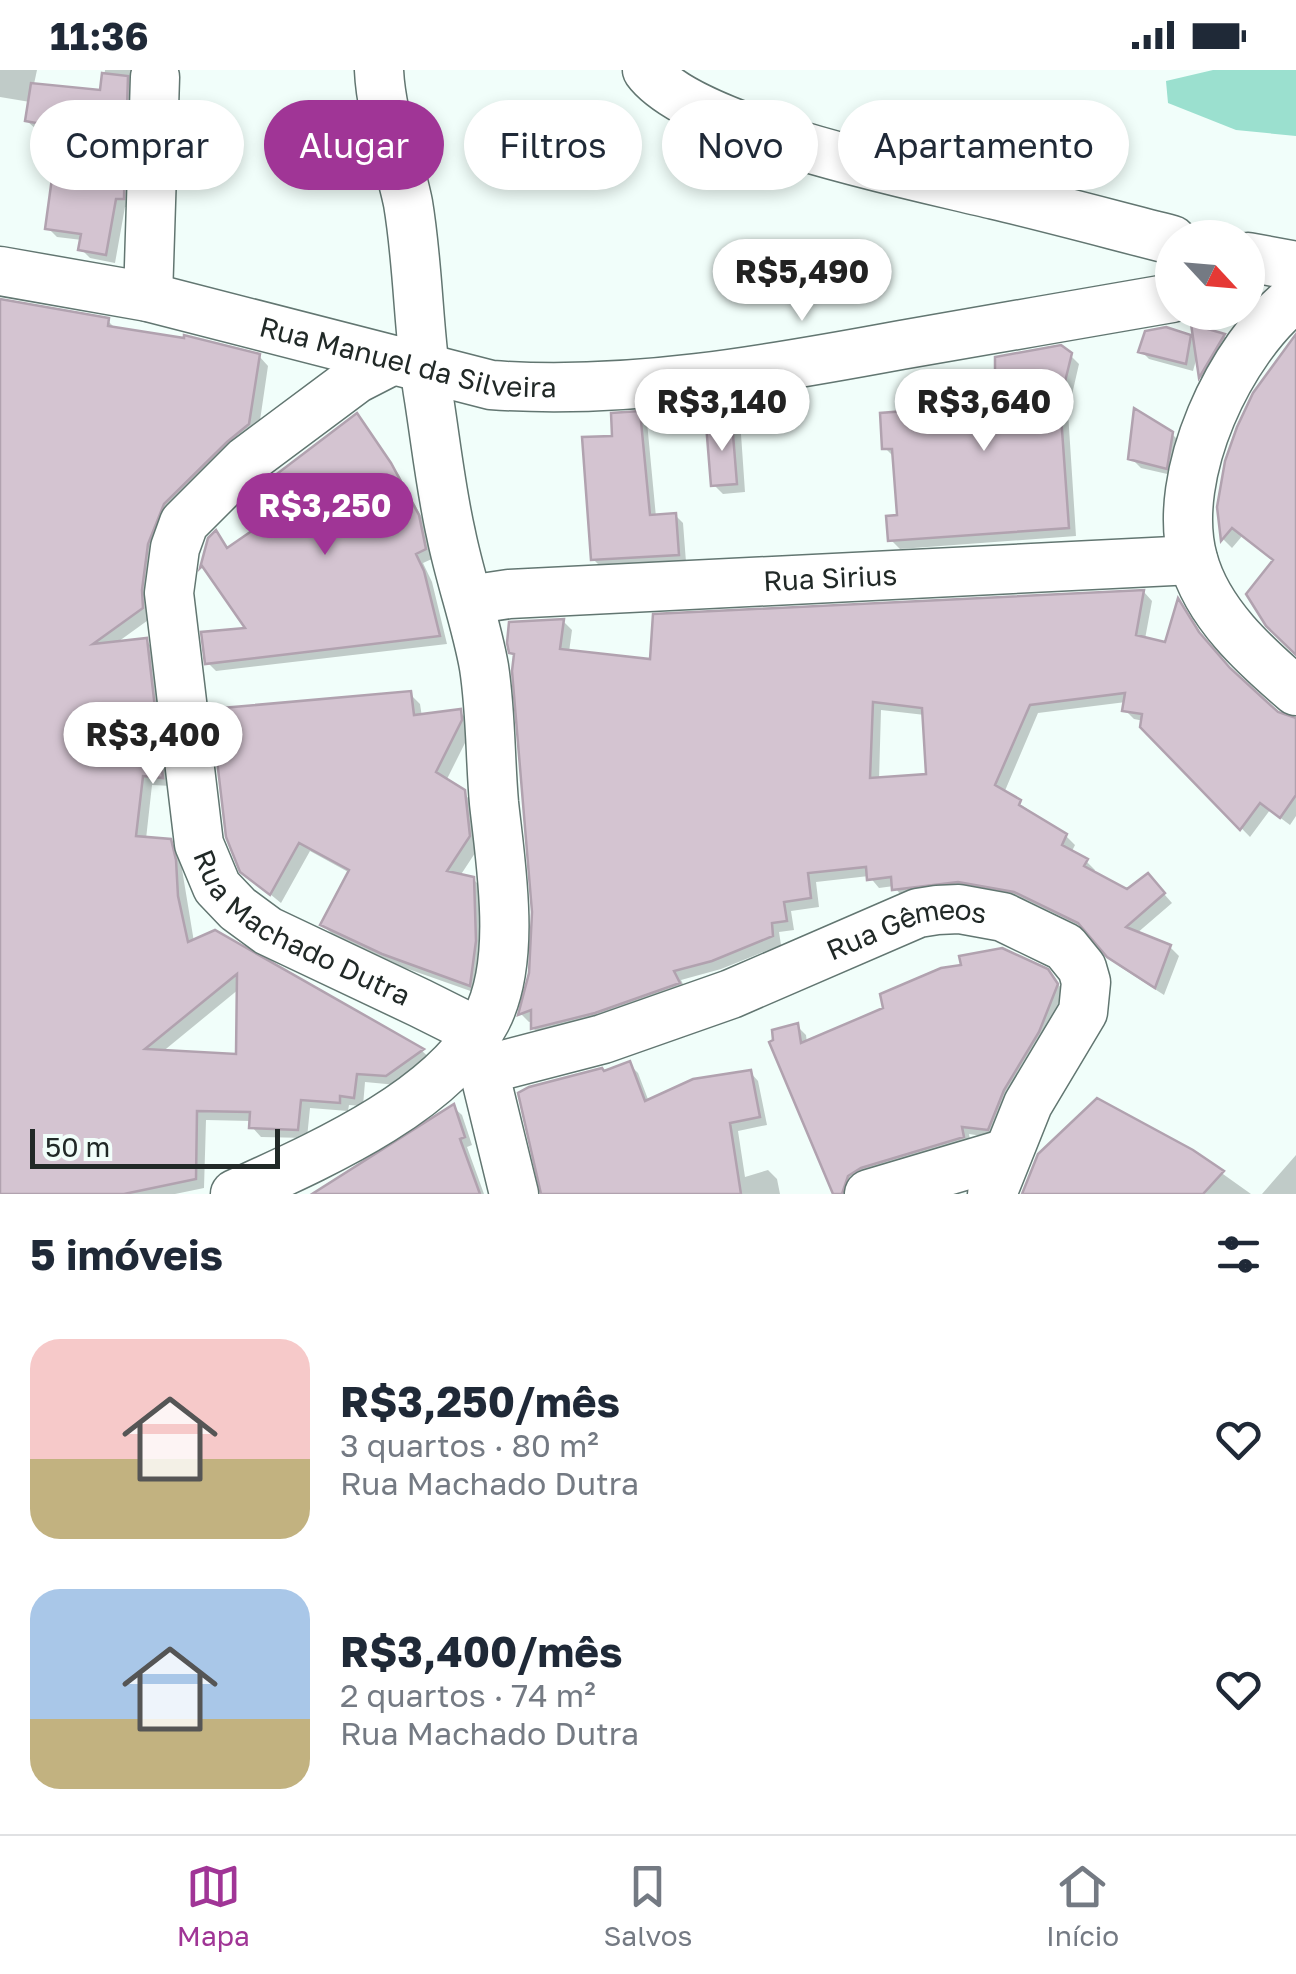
<!DOCTYPE html>
<html lang="pt">
<meta charset="utf-8">
<style>
body{margin:0;font-family:"Golos Text",sans-serif;background:#f2f2f3;color:#1f2937;height:100vh;display:flex;flex-direction:column;font-size:38px;white-space:nowrap}
*{box-sizing:border-box;margin:0}
p{font-size:32px;color:#747a83}
.icon{flex:none;width:55px;height:55px;fill:none;stroke:currentColor;stroke-width:2;stroke-linecap:round;stroke-linejoin:round}
.map{position:relative;height:1124px;overflow:hidden}
.side{display:flex;flex-direction:column;background:#fff;flex:1}
.side>*{flex:none}
.hud{position:absolute;left:30px;top:30px;width:1238px;height:90px;display:flex;gap:20px}
.needle{width:65px;rotate:116deg}
.fabs{position:absolute;left:1155px;top:150px;display:grid;gap:20px}
.fabs a{display:grid;place-items:center;width:110px;height:110px;border-radius:50%;background:#fff;box-shadow:0 5px 15px #0003;font-size:50px}
.scale{position:absolute;left:30px;bottom:25px;width:250px;box-sizing:border-box;padding-left:10px;border:5px solid #212927;border-top:0;font-size:28px;line-height:35px;white-space:nowrap;color:#212927;-webkit-text-stroke:8px #f1fefa;paint-order:stroke}
.price{position:absolute;translate:-50% -85px;padding:0 22px;border-radius:35px;background:#fff;color:#222;font-size:32px;line-height:65px;filter:drop-shadow(0 2px 5px #0008)}
.price::after{content:'';position:absolute;left:50%;top:60px;width:30px;height:22px;margin-left:-15px;background:inherit;clip-path:polygon(0 0,100% 0,50% 100%)}
.price.on{background:#a03596;color:#fff}
ul{padding:0;list-style:none}
li{display:flex;align-items:center;gap:30px;height:250px;padding:0 30px}
li span{display:grid;place-items:center;flex:none;width:280px;height:200px;border-radius:30px;color:#555}
li>.icon{margin-inline-start:auto}
span .icon{width:120px;height:120px;fill:#fffc;stroke-width:1}
li b{font-size:42px}
h2{display:flex;justify-content:space-between;align-items:center;height:120px;padding:0 30px;font-size:42px}
.pill{padding:0 35px;border-radius:45px;background:#fff;box-shadow:0 5px 15px #0003;font-size:35px;line-height:90px}
.pill.on{background:#a03596;color:#fff}
.status{display:flex;justify-content:space-between;align-items:center;height:70px;padding:0 50px;background:#fff;direction:ltr}
.status svg{height:28px;fill:currentColor}
.tabs{display:flex;justify-content:space-around;align-items:center;height:140px;border-top:2px solid #e0e1e3;background:#fff;font-size:28px;color:#747a83}
.tabs a{display:grid;justify-items:center;gap:5px}
.tabs .on{color:#a03596}
.map>svg:first-child{display:block}
.green{fill:#9be0cf}
.shadow{fill:#0003;fill-rule:evenodd}
.building{fill:#d4c4d1;stroke:#b1a2af;stroke-width:2.5;fill-rule:evenodd}
.lines{fill:none;stroke-linecap:round;stroke-linejoin:round}
.minor-casing{stroke:#627671;stroke-width:51}
.minor{stroke:#fff;stroke-width:48}
.labels{text-anchor:middle;stroke-width:10;stroke-linejoin:round;paint-order:stroke}
.street-label{font-size:28px;fill:#212927;stroke:#f1fefa}
</style>
<div class="status"><b>11:36</b><svg viewBox="0 0 49 12"><path d="M0 12V9h3v3zM5 12V6h3v6zM10 12V3h3v9zM15 12V0h3v12zM26 1h20v11H26zM47 4h2v5h-2z"/></svg></div>
<div class="map">
<svg width="1296" height="1124" viewBox="0 0 1296 1124">
<rect width="100%" height="100%" fill="#f1fefa"/>
<!-- green -->
<path class="green" d="M 1213,0 L 1296,0 L 1296,66 L 1236,60 L 1168,33 L 1166,11 Z"/>
<!-- shadow -->
<path class="shadow" d="M 0,0 L 37,0 L 34,14 L 102,23 L 105,0 L 142,0 L 128,85 L 133,90 L 132,137 L 125,137 L 115,193 L 90,188 L 81,179 L 82,170 L 57,167 L 48,158 L 60,64 L 37,60 L 27,51 L 30,32 L 0,27 Z
M 0,231 L 107,250 L 117,260 L 259,286 L 268,296 L 258,364 L 151,548 L 115,574 L 146,571 L 155,580 L 172,716 L 152,715 L 146,769 L 170,771 L 179,781 L 194,872 L 215,862 L 422,981 L 431,989 L 397,1015 L 365,1012 L 363,1036 L 349,1035 L 348,1041 L 310,1038 L 307,1068 L 261,1067 L 252,1057 L 252,1051 L 206,1050 L 204,1118 L 175,1124 L 0,1124 ZM 239,919 L 238,987 L 161,983 Z
M 1194,258 L 1224,266 L 1233,275 L 1209,315 L 1201,307 L 1198,283 L 1193,301 L 1149,289 L 1141,281 L 1190,267 L 1196,273 Z
M 1296,270 L 1296,582 L 1276,491 L 1243,465 L 1232,478 L 1224,470 L 1220,424 Z
M 1070,285 L 1079,294 L 1068,342 L 1076,466 L 900,479 L 891,470 L 900,447 L 894,387 L 885,378 L 997,310 Z
M 639,344 L 647,352 L 656,447 L 675,445 L 683,453 L 686,492 L 601,497 L 593,489 L 615,368 Z
M 357,346 L 399,405 L 427,457 L 434,488 L 423,493 L 432,512 L 447,574 L 216,601 L 208,593 L 249,560 L 216,463 L 229,480 L 274,449 Z
M 731,354 L 741,364 L 745,422 L 723,424 L 714,415 Z
M 1172,364 L 1182,374 L 1176,406 L 1141,398 L 1131,388 Z
M 1144,522 L 1152,531 L 1145,569 L 1166,575 L 1179,532 L 1208,574 L 1248,619 L 1277,644 L 1296,650 L 1296,746 L 1290,755 L 1270,740 L 1250,767 L 1143,656 L 1144,651 L 1134,649 L 1125,640 L 1126,632 L 1038,643 L 1004,723 L 1066,766 L 1075,775 L 1071,783 L 1086,791 L 1095,800 L 1093,803 L 1127,822 L 1157,816 L 1172,833 L 1136,864 L 1170,877 L 1179,886 L 1164,925 L 1119,896 L 1087,859 L 1026,830 L 969,820 L 903,828 L 894,816 L 879,818 L 869,806 L 816,812 L 819,837 L 791,841 L 794,860 L 779,862 L 781,875 L 721,899 L 681,910 L 687,922 L 542,967 L 533,958 L 533,951 L 529,952 L 521,944 L 531,903 L 534,842 L 516,587 L 512,582 L 563,551 L 572,560 L 569,582 L 652,591 ZM 881,640 L 925,645 L 929,706 L 879,710 Z
M 410,624 L 420,634 L 422,647 L 460,642 L 470,652 L 471,661 L 446,711 L 475,733 L 479,777 L 460,806 L 473,809 L 484,820 L 479,924 L 394,894 L 333,865 L 323,855 L 350,803 L 310,781 L 281,833 L 254,811 Z
M 1056,911 L 1066,925 L 997,1068 L 969,1064 L 971,1076 L 852,1124 L 836,1124 L 772,973 L 797,956 L 806,965 L 807,973 Z
M 629,994 L 638,1003 L 649,1032 L 750,1002 L 758,1011 L 767,1055 L 738,1061 L 745,1107 L 768,1100 L 777,1109 L 780,1124 L 543,1124 L 605,1003 Z
M 453,1037 L 462,1045 L 472,1075 L 467,1077 L 484,1124 L 316,1124 Z
M 1192,1082 L 1251,1124 L 1023,1124 Z
M 1296,1085 L 1296,1124 L 1262,1124 Z"/>
<!-- building -->
<path class="building" d="M 102,3 L 128,6 L 127,38 L 119,77 L 125,79 L 124,129 L 116,129 L 106,185 L 78,180 L 81,164 L 45,159 L 59,57 L 25,51 L 31,13 L 100,20 Z
M 0,229 L 109,248 L 108,256 L 184,268 L 184,265 L 260,284 L 249,354 L 227,372 L 164,434 L 148,474 L 142,520 L 143,538 L 93,574 L 147,568 L 163,708 L 143,706 L 136,766 L 171,769 L 176,790 L 178,826 L 188,872 L 215,860 L 424,979 L 386,1006 L 357,1004 L 354,1028 L 340,1026 L 340,1033 L 301,1030 L 298,1060 L 249,1058 L 250,1042 L 197,1041 L 196,1109 L 124,1124 L 0,1124 ZM 237,904 L 236,984 L 145,979 Z
M 1191,254 L 1225,264 L 1199,308 Z
M 1166,257 L 1191,265 L 1186,294 L 1138,282 L 1145,261 Z
M 1296,264 L 1296,585 L 1266,556 L 1246,524 L 1273,490 L 1232,458 L 1221,471 L 1217,437 L 1225,391 L 1237,357 L 1253,323 Z
M 1061,275 L 1072,283 L 1060,332 L 1069,458 L 888,471 L 886,446 L 897,445 L 892,379 L 882,379 L 880,343 L 944,338 L 942,314 L 995,308 L 995,287 Z
M 1134,338 L 1173,362 L 1167,399 L 1128,389 Z
M 640,341 L 650,445 L 676,443 L 679,485 L 591,490 L 582,367 L 612,366 L 611,343 Z
M 357,343 L 391,393 L 419,445 L 426,479 L 416,484 L 424,501 L 440,566 L 205,594 L 201,562 L 245,558 L 202,496 L 200,498 L 208,468 L 216,460 L 227,478 L 272,447 L 273,443 L 257,419 Z
M 732,352 L 737,414 L 711,416 L 706,354 Z
M 1144,520 L 1136,565 L 1165,572 L 1178,528 L 1199,562 L 1230,598 L 1278,642 L 1296,648 L 1296,725 L 1280,748 L 1260,733 L 1240,760 L 1140,657 L 1142,644 L 1122,641 L 1125,623 L 1030,635 L 995,715 L 1021,730 L 1019,735 L 1067,764 L 1062,775 L 1088,789 L 1084,796 L 1127,819 L 1148,803 L 1165,823 L 1126,857 L 1171,875 L 1155,918 L 1107,887 L 1078,853 L 1014,822 L 958,812 L 892,820 L 891,807 L 867,810 L 866,797 L 808,803 L 811,828 L 784,832 L 787,851 L 772,853 L 773,866 L 712,891 L 674,901 L 680,913 L 595,943 L 531,959 L 531,940 L 518,945 L 529,903 L 532,842 L 512,601 L 514,584 L 509,583 L 507,573 L 509,552 L 564,549 L 560,579 L 650,589 L 653,544 ZM 873,632 L 922,638 L 926,704 L 870,708 Z
M 411,621 L 414,645 L 461,639 L 462,650 L 436,702 L 465,720 L 470,766 L 447,801 L 474,807 L 476,871 L 470,916 L 382,884 L 320,855 L 349,800 L 299,773 L 270,825 L 240,802 L 226,767 L 211,639 Z
M 1002,878 L 1048,899 L 1058,914 L 1039,962 L 1004,1020 L 988,1060 L 962,1057 L 964,1067 L 861,1098 L 848,1106 L 842,1124 L 833,1124 L 769,972 L 773,970 L 772,960 L 798,953 L 801,973 L 883,938 L 880,924 L 941,898 L 961,895 L 959,886 Z
M 630,991 L 645,1031 L 693,1009 L 751,1000 L 760,1047 L 730,1053 L 741,1124 L 541,1124 L 518,1023 L 529,1017 L 602,998 L 604,1001 Z
M 1097,1028 L 1193,1080 L 1224,1101 L 1203,1124 L 1022,1124 L 1038,1084 Z
M 454,1034 L 465,1067 L 460,1069 L 480,1124 L 312,1124 Z"/>
<g class="lines">
<defs>
<g id="minor">
<path d="M 647,0 C 691,61 918,106 995,125 C 1054,139 1113,155 1172,170"/>
<path d="M 1248,187 L 1296,196"/>
<path id="s1" d="M 0,201 L 148,227 L 491,315 C 628,325 766,300 901,275 C 991,259 1082,244 1172,228"/>
<path d="M 148,227 L 155,7"/>
<path d="M 1296,227 C 1230,278 1170,406 1193,489 C 1207,543 1255,586 1296,621"/>
<path id="s2" d="M 393,290 L 356,309 L 246,391 L 184,453 L 175,478 L 169,523 L 199,774 L 217,817 L 238,839 L 268,861 L 420,933 L 462,954 L 476,968 L 514,1124"/>
<path id="s3" d="M 469,530 L 509,524 L 1193,490"/>
<path id="s4" d="M 484,1000 L 603,969 L 731,924 L 918,843 L 937,840 L 959,839 L 1003,847 L 1065,877 L 1082,898 L 1086,912 L 1083,942 L 1028,1034 L 992,1124"/>
<path d="M 235,1124 C 316,1087 444,1032 486,950 C 517,891 501,797 494,733 C 490,687 491,642 484,597 C 476,552 460,509 451,464 C 441,420 436,374 429,329 C 418,265 419,198 408,133 C 399,89 381,46 379,0"/>
<path d="M 869,1124 L 1007,1083"/>
</g>
</defs>
<!-- minor casing -->
<use href="#minor" class="minor-casing"/>
<!-- minor -->
<use href="#minor" class="minor"/>
</g>
<g class="labels">
<!-- street labels -->
<g class="street-label">
<text dy="10" stroke="none"><textPath href="#s1" startOffset="418">Rua Manuel da Silveira</textPath></text>
<text dy="10" stroke="none"><textPath href="#s3" startOffset="362">Rua Sirius</textPath></text>
<text dy="10" stroke="none"><textPath href="#s2" startOffset="730">Rua Machado Dutra</textPath></text>
<text dy="10" stroke="none"><textPath href="#s4" startOffset="448">Rua Gêmeos</textPath></text>
</g>
</g>
</svg>
<div class="fabs">
<a><svg class="needle" viewBox="-14 -14 28 28"><path d="M0-13l5 13h-10z" fill="#e53935"/><path d="M0 13l5-13h-10z" fill="#747a83"/></svg></a>
</div>
<div class="scale">50 m</div>
<b class="price" style="left:802px;top:254px">R$5,490</b>
<b class="price" style="left:722px;top:384px">R$3,140</b>
<b class="price" style="left:984px;top:384px">R$3,640</b>
<b class="price on" style="left:325px;top:488px">R$3,250</b>
<b class="price" style="left:153px;top:717px">R$3,400</b>
<div class="hud">
<a class="pill">Comprar</a>
<a class="pill on">Alugar</a>
<a class="pill">Filtros</a>
<a class="pill">Novo</a>
<a class="pill">Apartamento</a>
</div>
</div>
<section class="side">
<h2>5 imóveis<svg class="icon" aria-label="filters" viewBox="0 0 24 24"><path d="M4 7h16M4 17h16"/><circle cx="9" cy="7" r="2"/><circle cx="15" cy="17" r="2"/></svg></h2>
<ul>
<li><span style="background:linear-gradient(#f6c9c9 60%,#c2b280 0)"><svg class="icon" aria-label="home" viewBox="0 0 24 24"><path d="M3 11l9-7 9 7M6 9v11h12V9"/></svg></span><div><b>R$3,250/mês</b><p>3 quartos · 80 m²</p><p>Rua Machado Dutra</p></div><svg class="icon" aria-label="heart" viewBox="0 0 24 24"><path d="M12 20l-8-8c-3-5 5-10 8-4 3-6 11-1 8 4z"/></svg></li>
<li><span style="background:linear-gradient(#a9c7e8 65%,#c2b280 0)"><svg class="icon" aria-label="home" viewBox="0 0 24 24"><path d="M3 11l9-7 9 7M6 9v11h12V9"/></svg></span><div><b>R$3,400/mês</b><p>2 quartos · 74 m²</p><p>Rua Machado Dutra</p></div><svg class="icon" aria-label="heart" viewBox="0 0 24 24"><path d="M12 20l-8-8c-3-5 5-10 8-4 3-6 11-1 8 4z"/></svg></li>
</ul>
</section>
<nav class="tabs">
<a class="on"><svg class="icon" aria-label="map" viewBox="0 0 24 24"><path d="M3 6l6-2 6 2 6-2v14l-6 2-6-2-6 2zM9 4v14M15 6v14"/></svg>Mapa</a>
<a><svg class="icon" aria-label="saved" viewBox="0 0 24 24"><path d="M7 4h10v16l-5-4-5 4z"/></svg>Salvos</a>
<a><svg class="icon" aria-label="home" viewBox="0 0 24 24"><path d="M3 11l9-7 9 7M6 9v11h12V9"/></svg>Início</a>
</nav>
